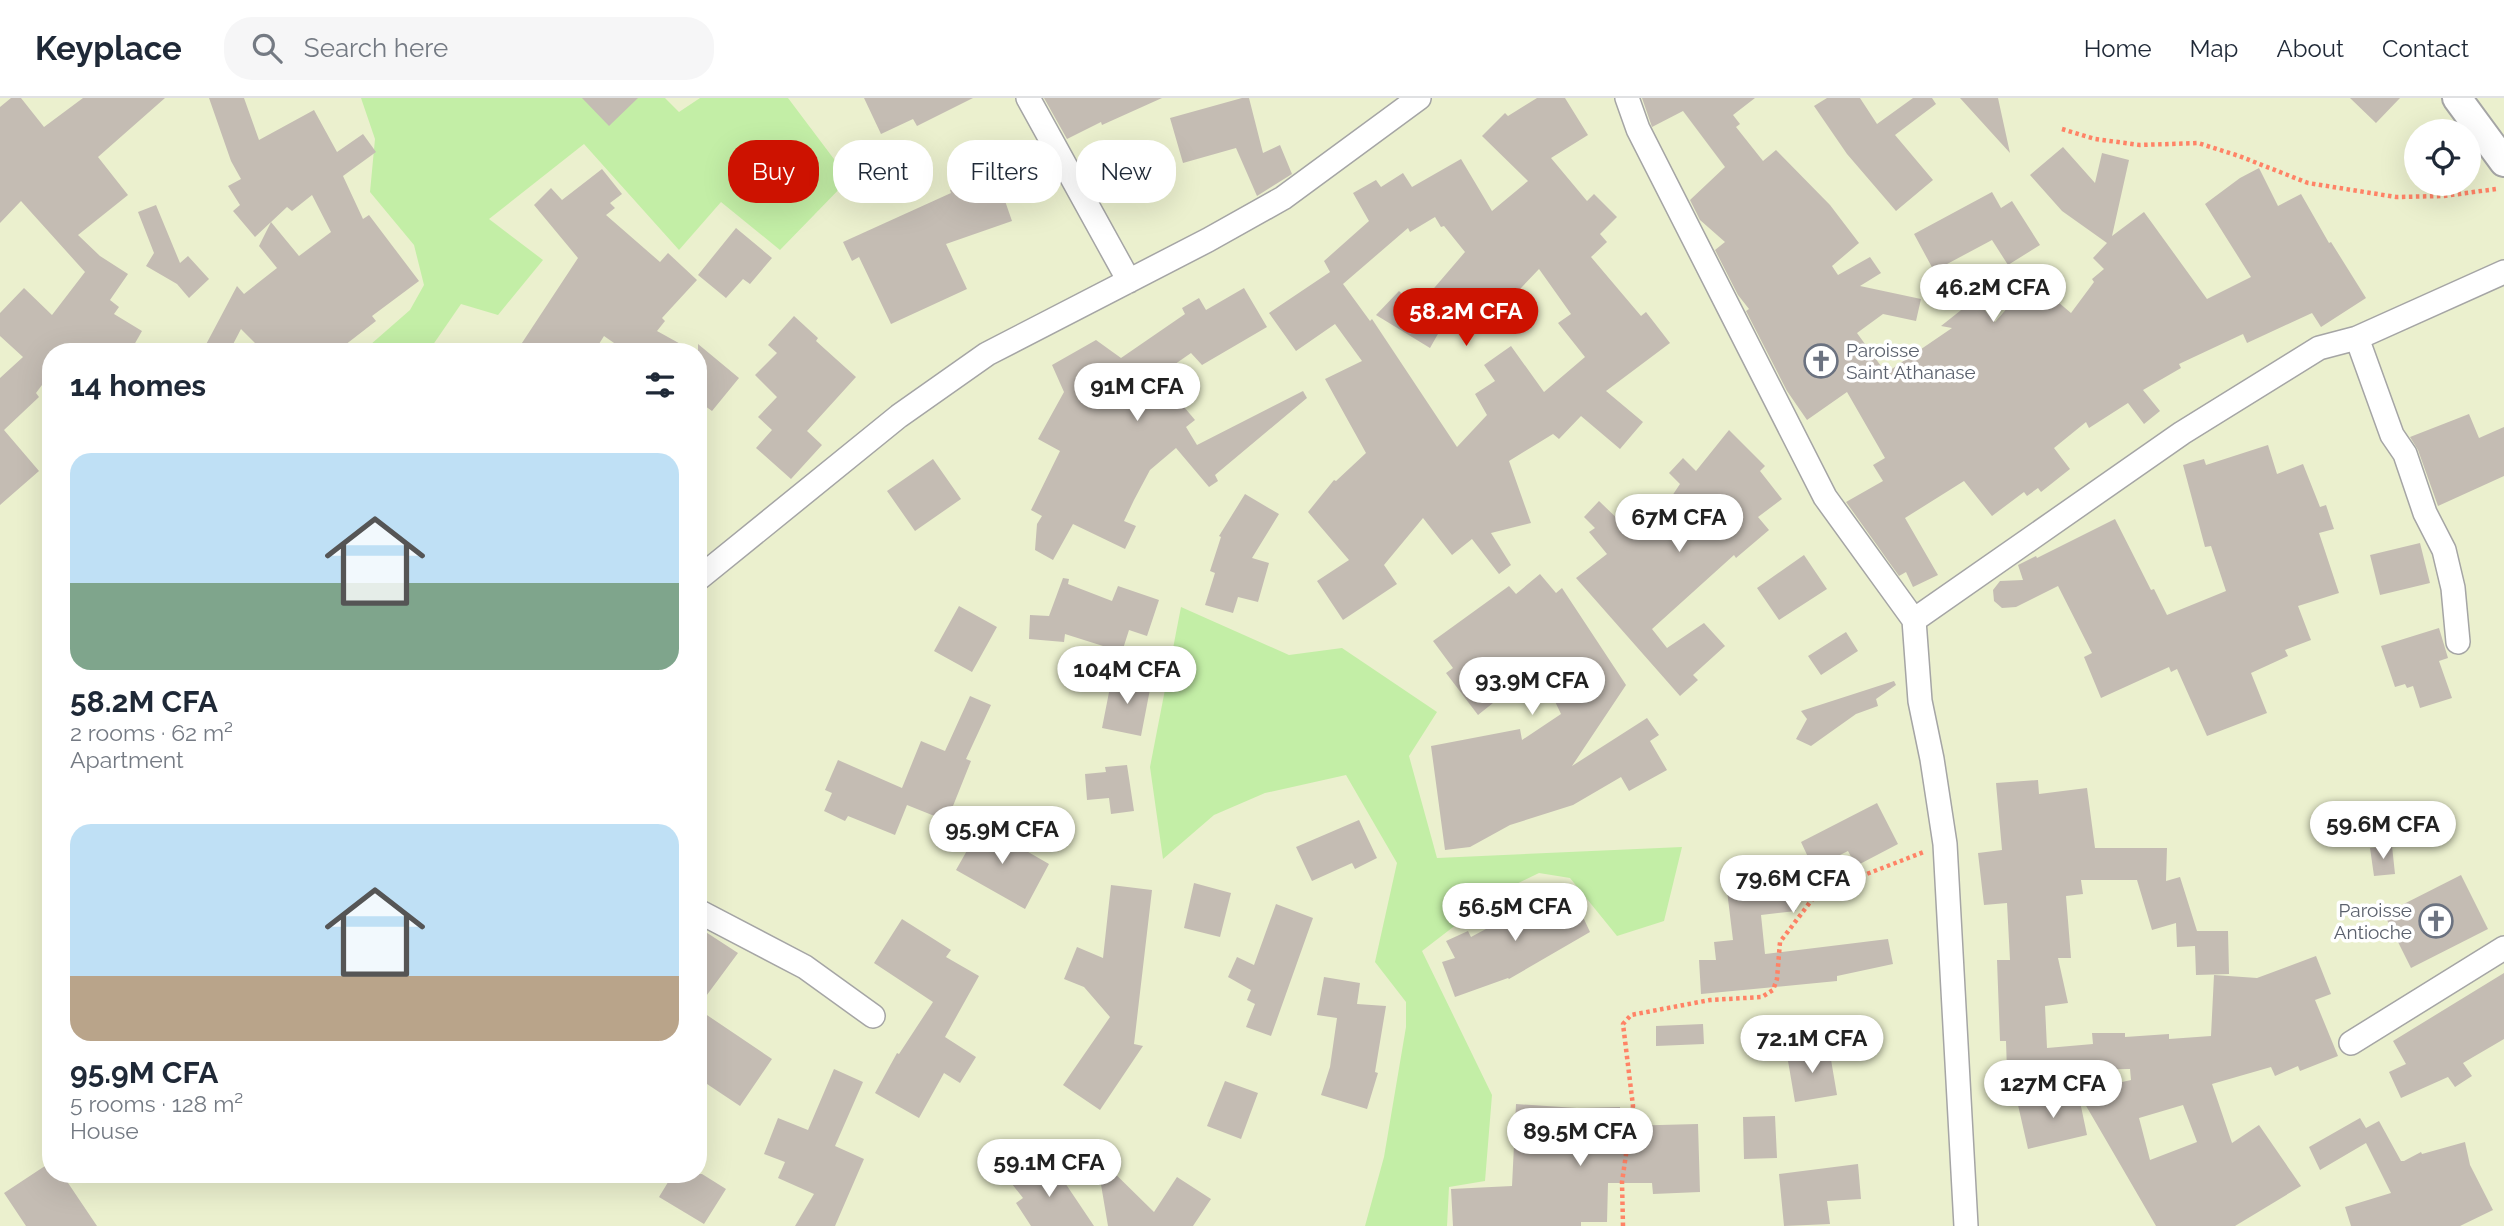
<!DOCTYPE html>
<meta charset="utf-8">
<style>
body{margin:0;font-family:Raleway,sans-serif;background:#f6f6f7;color:#1f2937;height:100vh;display:flex;flex-direction:column;font-size:26px;white-space:nowrap}
*{box-sizing:border-box;margin:0}
p{font-size:23px;color:#747a83}
.icon{flex:none;width:38px;height:38px;fill:none;stroke:currentColor;stroke-width:2;stroke-linecap:round;stroke-linejoin:round}
.map{position:relative;flex:1;overflow:hidden}
.side{position:absolute;left:42px;top:245px;width:665px;height:840px;display:flex;flex-direction:column;background:#fff;border-radius:28px;box-shadow:0 7px 28px #0002}
.side>*{flex:none}
.guide{position:absolute;left:728px;top:42px;width:665px;height:63px;display:flex;gap:14px}
.controls{position:absolute;left:2404px;top:21px;display:grid;gap:14px}
.controls a{display:grid;place-items:center;width:77px;height:77px;border-radius:50%;background:#fff;box-shadow:0 7px 28px #0002;font-size:35px}
.price{position:absolute;translate:-50% -60px;padding:0 16px;border-radius:24px;background:#fff;color:#222;font-size:23px;line-height:46px;filter:drop-shadow(0 2px 4px #0008)}
.price::after{content:'';position:absolute;left:50%;top:42px;width:21px;height:16px;margin-left:-10px;background:inherit;clip-path:polygon(0 0,100% 0,50% 100%)}
.price.selected{background:#cd1200;color:#fff}
ul{padding:0;list-style:none}
li{display:grid;align-content:center;gap:14px;height:371px;padding:0 28px}
li span{display:grid;place-items:center;height:217px;border-radius:21px;color:#555}
li>.icon{margin-inline-start:auto}
span .icon{width:126px;height:126px;fill:#fffc;stroke-width:1}
li b{font-size:30px}
h2{display:flex;justify-content:space-between;align-items:center;height:84px;padding:0 28px;font-size:30px}
.chip{padding:0 24px;border-radius:28px;background:#fff;box-shadow:0 7px 28px #0002;font-size:24px;line-height:63px}
.chip.selected{background:#cd1200;color:#fff}
header{display:flex;align-items:center;gap:42px;box-sizing:border-box;height:98px;padding:0 35px;background:#fff;border-bottom:2px solid #e0e1e3}
header strong{font-size:33px}
nav{display:flex;gap:38px;margin-inline-start:auto;font-size:24px}
.search{width:490px;height:63px;background:#f6f6f7;display:flex;align-items:center;gap:18px;box-sizing:border-box;padding:0 24px;border-radius:28px;color:#747a83;font-size:26px}
.map>svg:first-child{display:block}
.farmland{fill:#ebf0ce;fill-rule:evenodd}
.grass{fill:#c3eea6}
.building{fill:#c4bcb3;fill-rule:evenodd}
.lines{fill:none;stroke-linecap:round;stroke-linejoin:round}
.minor-casing{stroke:#a5a5a5;stroke-width:26}
.tertiary-casing{stroke:#a5a5a5;stroke-width:32}
.path{stroke:#ff8366;stroke-width:4.5;stroke-dasharray:3.5 3.5;stroke-linecap:butt}
.minor{stroke:#fff;stroke-width:23}
.tertiary{stroke:#fff;stroke-width:28}
.labels{text-anchor:middle;stroke-width:7;stroke-linejoin:round;paint-order:stroke}
.worship-label{font-size:19px;fill:#5b616d;stroke:#fff;text-anchor:start}
</style>
<header>
<strong>Keyplace</strong>
<div class="search"><svg class="icon" aria-label="search" viewBox="0 0 24 24"><circle cx="10" cy="10" r="6"/><path d="M15 15l6 6"/></svg>Search here</div>
<nav><a>Home</a><a>Map</a><a>About</a><a>Contact</a></nav>
</header>
<div class="map">
<svg width="2504" height="1128" viewBox="0 0 2504 1128">
<rect width="100%" height="100%" fill="#f0ede4"/>
<!-- farmland -->
<path class="farmland" d="M 0,0 L 2504,0 L 2504,1128 L 0,1128 ZM 2417,33 L 2469,33 L 2469,86 L 2417,86 ZM 51,254 L 698,254 L 698,1076 L 51,1076 Z"/>
<!-- grass -->
<path class="grass" d="M 361,0 L 665,0 L 679,14 L 700,0 L 788,0 L 849,81 L 780,152 L 721,104 L 679,152 L 584,46 L 489,121 L 543,162 L 498,217 L 461,206 L 428,254 L 362,254 L 410,212 L 424,187 L 414,147 L 370,94 L 375,41 Z
M 1181,509 L 1289,557 L 1342,550 L 1437,614 L 1409,658 L 1437,760 L 1682,749 L 1664,823 L 1617,838 L 1570,780 L 1539,775 L 1496,796 L 1422,853 L 1492,997 L 1485,1083 L 1449,1089 L 1447,1128 L 1365,1128 L 1384,1059 L 1406,929 L 1406,904 L 1375,864 L 1397,765 L 1346,677 L 1265,695 L 1214,717 L 1163,761 L 1150,669 Z"/>
<!-- building -->
<path class="building" d="M 11,0 L 21,0 L 44,29 L 83,0 L 165,0 L 98,59 L 128,97 L 78,137 L 100,158 L 128,176 L 110,202 L 119,209 L 114,216 L 142,233 L 130,254 L 51,254 L 51,275 L 36,295 L 39,299 L 4,332 L 39,373 L 0,407 L 0,280 L 23,259 L 0,238 L 0,215 L 24,190 L 52,217 L 85,174 L 21,103 L 0,125 L 0,9 Z
M 209,0 L 244,0 L 259,42 L 314,12 L 337,54 L 363,36 L 376,54 L 343,78 L 363,121 L 369,117 L 419,183 L 372,218 L 376,223 L 336,254 L 264,254 L 241,231 L 229,254 L 202,254 L 237,188 L 244,196 L 277,170 L 259,148 L 271,124 L 299,158 L 331,134 L 312,97 L 292,113 L 287,109 L 255,139 L 233,113 L 240,107 L 228,88 L 241,81 L 231,63 Z
M 582,0 L 638,0 L 609,28 Z
M 864,0 L 973,0 L 917,28 L 913,21 L 881,36 Z
M 1044,0 L 1162,0 L 1102,27 L 1101,24 L 1067,41 Z
M 1242,0 L 1249,0 L 1263,55 L 1280,47 L 1292,76 L 1257,98 L 1236,50 L 1183,65 L 1170,20 Z
M 1537,0 L 1565,0 L 1588,37 L 1551,60 L 1587,103 L 1594,96 L 1617,119 L 1600,136 L 1607,144 L 1591,159 L 1641,218 L 1646,214 L 1670,245 L 1606,293 L 1643,324 L 1620,351 L 1581,318 L 1559,341 L 1553,336 L 1509,363 L 1531,425 L 1491,435 L 1511,467 L 1499,476 L 1472,441 L 1452,457 L 1423,420 L 1384,467 L 1397,486 L 1343,522 L 1317,483 L 1349,462 L 1308,414 L 1334,382 L 1336,383 L 1366,355 L 1325,281 L 1362,263 L 1335,226 L 1296,253 L 1269,215 L 1330,174 L 1324,163 L 1369,123 L 1353,95 L 1376,82 L 1381,89 L 1403,75 L 1412,89 L 1461,61 L 1492,113 L 1528,83 L 1482,38 L 1505,15 L 1508,18 ZM 1435,119 L 1441,129 L 1444,128 L 1465,154 L 1417,210 L 1399,193 L 1376,217 L 1430,250 L 1447,220 L 1455,227 L 1486,192 L 1504,208 L 1539,171 L 1571,216 L 1558,225 L 1585,259 L 1544,294 L 1511,248 L 1484,267 L 1495,283 L 1475,296 L 1487,317 L 1457,349 L 1372,221 L 1370,223 L 1343,186 L 1408,130 L 1410,134 Z
M 1642,0 L 1755,0 L 1733,17 L 1740,26 L 1736,29 L 1763,63 L 1776,52 L 1830,107 L 1859,145 L 1832,168 L 1838,177 L 1870,159 L 1881,175 L 1860,188 L 1921,201 L 1916,223 L 1883,216 L 1857,235 L 1886,275 L 1952,230 L 1941,228 L 1975,201 L 1995,224 L 2032,182 L 2071,215 L 2094,184 L 2092,181 L 2104,171 L 2093,160 L 2107,145 L 2062,113 L 2030,77 L 2063,49 L 2095,85 L 2102,55 L 2129,62 L 2112,138 L 2144,114 L 2207,201 L 2251,179 L 2205,106 L 2240,80 L 2259,70 L 2278,108 L 2301,96 L 2329,145 L 2331,144 L 2366,200 L 2321,229 L 2312,215 L 2247,245 L 2243,236 L 2179,266 L 2181,270 L 2143,292 L 2160,313 L 2144,326 L 2128,305 L 2089,330 L 2086,324 L 2054,350 L 2070,371 L 2041,394 L 2038,390 L 2027,398 L 2024,394 L 1992,418 L 1964,383 L 1905,420 L 1938,477 L 1913,489 L 1906,474 L 1899,478 L 1846,404 L 1883,383 L 1873,367 L 1885,360 L 1847,294 L 1807,322 L 1787,293 L 1746,213 L 1749,211 L 1738,197 L 1715,152 L 1725,144 L 1700,122 L 1690,102 L 1725,69 L 1683,13 L 1652,29 Z
M 1827,0 L 1860,0 L 1877,26 L 1913,0 L 1932,0 L 1936,6 L 1895,37 L 1933,82 L 1896,113 L 1847,56 L 1814,8 Z
M 1960,0 L 1998,0 L 2010,55 Z
M 2350,0 L 2400,0 L 2376,25 Z
M 602,71 L 622,96 L 610,105 L 615,110 L 606,117 L 660,164 L 668,155 L 697,182 L 662,220 L 665,223 L 657,233 L 695,254 L 627,254 L 604,238 L 594,254 L 516,254 L 578,160 L 534,107 L 551,90 L 562,102 Z
M 996,77 L 1012,123 L 946,146 L 967,191 L 891,226 L 859,159 L 852,163 L 843,144 L 951,95 L 950,92 Z
M 1992,94 L 2001,110 L 2012,103 L 2040,147 L 2008,167 L 1992,142 L 1934,173 L 1914,136 Z
M 156,107 L 180,165 L 188,158 L 209,181 L 189,200 L 177,186 L 146,168 L 154,155 L 138,114 Z
M 736,130 L 772,160 L 750,186 L 743,181 L 726,200 L 698,177 Z
M 1244,190 L 1267,229 L 1202,267 L 1191,255 L 1158,278 L 1195,322 L 1186,329 L 1197,347 L 1303,293 L 1307,300 L 1215,377 L 1218,383 L 1209,389 L 1176,350 L 1150,372 L 1134,402 L 1124,423 L 1136,428 L 1125,451 L 1073,426 L 1053,462 L 1035,452 L 1037,426 L 1042,418 L 1031,412 L 1060,353 L 1038,341 L 1064,294 L 1052,267 L 1096,242 L 1121,260 L 1185,216 L 1182,210 L 1199,200 L 1206,212 Z
M 794,218 L 818,240 L 816,243 L 856,279 L 807,333 L 822,347 L 791,381 L 756,350 L 772,332 L 758,319 L 777,299 L 755,277 L 777,255 L 768,247 Z
M 698,246 L 739,280 L 712,313 L 698,303 Z
M 2469,316 L 2479,340 L 2504,329 L 2504,378 L 2438,408 L 2418,352 L 2410,339 Z
M 1729,332 L 1765,368 L 1760,373 L 1782,401 L 1758,419 L 1769,432 L 1736,460 L 1734,457 L 1652,531 L 1667,550 L 1704,525 L 1725,548 L 1693,577 L 1698,582 L 1680,598 L 1576,480 L 1607,456 L 1589,434 L 1595,430 L 1584,419 L 1599,403 L 1625,428 L 1637,412 L 1654,425 L 1680,386 L 1669,375 L 1683,360 L 1696,373 Z
M 2268,347 L 2277,376 L 2303,366 L 2320,409 L 2326,407 L 2334,431 L 2319,435 L 2339,495 L 2298,508 L 2311,542 L 2285,552 L 2288,558 L 2251,575 L 2267,615 L 2207,638 L 2177,571 L 2171,574 L 2169,569 L 2101,600 L 2084,559 L 2092,555 L 2058,488 L 2016,509 L 2002,510 L 1994,503 L 1993,492 L 2000,483 L 2023,482 L 2018,467 L 2036,458 L 2037,460 L 2115,421 L 2151,492 L 2154,491 L 2167,517 L 2226,493 L 2211,448 L 2205,449 L 2183,367 L 2204,361 L 2206,367 Z
M 933,361 L 961,401 L 915,433 L 887,393 Z
M 1245,396 L 1279,416 L 1252,460 L 1269,465 L 1258,504 L 1238,499 L 1233,515 L 1205,507 L 1215,475 L 1210,473 L 1221,439 L 1219,438 Z
M 2420,445 L 2430,485 L 2380,497 L 2370,457 Z
M 1804,457 L 1827,491 L 1779,522 L 1757,490 Z
M 1540,476 L 1556,495 L 1562,490 L 1626,587 L 1572,668 L 1647,620 L 1659,637 L 1650,643 L 1667,672 L 1629,693 L 1621,679 L 1573,707 L 1510,727 L 1470,749 L 1445,752 L 1431,648 L 1520,631 L 1522,642 L 1561,616 L 1550,593 L 1533,573 L 1478,617 L 1446,575 L 1453,570 L 1433,543 L 1509,488 L 1516,496 Z
M 1063,480 L 1069,481 L 1068,486 L 1112,503 L 1118,488 L 1159,502 L 1147,538 L 1129,532 L 1122,554 L 1065,536 L 1064,544 L 1029,541 L 1030,517 L 1049,518 Z
M 959,508 L 997,529 L 972,574 L 934,553 Z
M 2439,530 L 2448,560 L 2439,563 L 2452,600 L 2420,610 L 2413,588 L 2407,590 L 2405,586 L 2395,589 L 2381,548 Z
M 1846,534 L 1858,553 L 1821,577 L 1808,558 Z
M 1112,579 L 1151,586 L 1141,638 L 1102,630 Z
M 1894,583 L 1896,587 L 1876,601 L 1878,608 L 1856,616 L 1811,648 L 1796,641 L 1807,621 L 1801,613 Z
M 970,598 L 991,607 L 966,661 L 971,663 L 947,723 L 907,707 L 895,737 L 848,718 L 845,723 L 824,713 L 832,695 L 825,692 L 838,662 L 902,690 L 921,643 L 945,653 Z
M 1127,667 L 1134,713 L 1111,716 L 1109,700 L 1087,702 L 1085,676 L 1106,674 L 1105,669 Z
M 2038,682 L 2039,696 L 2087,690 L 2095,750 L 2167,750 L 2166,783 L 2180,779 L 2197,833 L 2228,833 L 2229,876 L 2196,877 L 2195,848 L 2177,849 L 2176,825 L 2152,832 L 2137,782 L 2081,782 L 2083,796 L 2066,798 L 2071,860 L 2058,860 L 2068,905 L 2045,908 L 2047,950 L 2093,946 L 2092,935 L 2125,935 L 2125,939 L 2169,936 L 2169,941 L 2211,938 L 2214,877 L 2257,880 L 2316,858 L 2331,896 L 2315,902 L 2338,958 L 2300,973 L 2298,968 L 2275,978 L 2271,969 L 2212,986 L 2232,1045 L 2259,1027 L 2301,1088 L 2235,1128 L 2156,1128 L 2078,994 L 2131,982 L 2130,971 L 2007,973 L 2006,943 L 2000,943 L 1997,862 L 2010,862 L 2007,805 L 1984,807 L 1978,755 L 2002,752 L 1996,685 ZM 2183,1007 L 2197,1044 L 2150,1062 L 2139,1020 Z
M 1877,705 L 1898,746 L 1856,768 L 1848,753 L 1792,781 L 1796,813 L 1761,817 L 1765,856 L 1888,841 L 1893,866 L 1837,878 L 1837,883 L 1701,896 L 1699,862 L 1716,862 L 1714,844 L 1733,842 L 1724,768 L 1808,759 L 1801,744 Z
M 1359,722 L 1377,760 L 1355,771 L 1352,765 L 1312,783 L 1296,749 Z
M 976,724 L 1049,766 L 1025,811 L 956,772 L 969,749 L 963,746 Z
M 2392,748 L 2395,776 L 2374,778 L 2370,750 Z
M 2461,777 L 2488,831 L 2411,870 L 2384,816 Z
M 1194,785 L 1231,795 L 1220,839 L 1184,830 Z
M 1111,787 L 1152,792 L 1134,946 L 1143,948 L 1100,1012 L 1063,987 L 1110,919 L 1084,889 L 1064,881 L 1077,849 L 1103,860 Z
M 1568,787 L 1590,834 L 1509,881 L 1508,880 L 1455,899 L 1442,864 L 1455,860 L 1446,843 L 1468,833 L 1471,839 Z
M 1276,806 L 1313,820 L 1271,938 L 1246,929 L 1255,906 L 1247,902 L 1251,892 L 1228,879 L 1237,859 L 1254,867 Z
M 902,821 L 951,852 L 946,859 L 979,878 L 945,939 L 976,959 L 960,985 L 944,975 L 919,1020 L 875,995 L 897,955 L 899,956 L 933,904 L 874,865 Z
M 698,829 L 738,855 L 698,909 Z
M 2504,875 L 2504,941 L 2463,965 L 2472,978 L 2455,989 L 2448,979 L 2401,1000 L 2389,974 L 2406,966 L 2393,943 Z
M 1324,879 L 1360,885 L 1357,906 L 1386,908 L 1375,974 L 1378,975 L 1367,1011 L 1321,997 L 1330,969 L 1337,920 L 1317,917 Z
M 698,911 L 772,961 L 740,1008 L 698,980 Z
M 1703,926 L 1704,946 L 1656,948 L 1656,928 Z
M 1829,950 L 1837,997 L 1795,1004 L 1787,957 Z
M 834,971 L 863,984 L 835,1048 L 864,1061 L 835,1128 L 795,1128 L 814,1096 L 778,1080 L 785,1064 L 764,1056 L 778,1020 L 808,1032 Z
M 1225,983 L 1258,995 L 1241,1041 L 1207,1028 Z
M 2078,994 L 2087,1037 L 2028,1051 L 2018,1007 Z
M 1516,1006 L 1577,1010 L 1620,1009 L 1621,1028 L 1698,1026 L 1700,1094 L 1653,1096 L 1652,1085 L 1608,1085 L 1607,1124 L 1581,1124 L 1581,1128 L 1453,1128 L 1451,1091 L 1512,1088 Z
M 1775,1018 L 1777,1060 L 1744,1061 L 1743,1019 Z
M 2360,1020 L 2366,1030 L 2379,1023 L 2401,1063 L 2404,1063 L 2421,1054 L 2422,1056 L 2465,1044 L 2470,1067 L 2493,1112 L 2460,1128 L 2351,1128 L 2345,1109 L 2391,1095 L 2366,1045 L 2320,1072 L 2309,1049 Z
M 1096,1057 L 1154,1114 L 1177,1079 L 1211,1101 L 1193,1128 L 1108,1128 Z
M 1049,1061 L 1094,1128 L 1031,1128 L 1016,1105 L 1023,1100 L 1012,1086 Z
M 51,1064 L 51,1076 L 62,1076 L 97,1128 L 26,1128 L 4,1095 Z
M 1858,1066 L 1861,1101 L 1827,1103 L 1830,1126 L 1784,1128 L 1779,1076 Z
M 673,1076 L 702,1076 L 726,1091 L 704,1126 L 659,1099 Z"/>
<g class="lines">
<defs>
<path id="minor" d="M 1028,0 L 1129,183
M 1627,0 L 1638,31 L 1825,399 L 1914,522 L 1920,603 L 1932,661 L 1945,746 L 1966,1128
M 2357,240 L 2392,337 L 2405,356 L 2425,415 L 2444,452 L 2453,490 L 2458,544
M 698,481 L 899,318 L 987,256 L 1208,142 L 1283,100 L 1419,0
M 1914,522 L 2182,335 L 2319,250 L 2357,240 L 2504,174
M 698,813 L 805,869 L 873,918
M 2351,945 L 2504,850"/>
<path id="tertiary" d="M 2457,0 L 2504,64"/>
</defs>
<!-- minor casing -->
<use href="#minor" class="minor-casing"/>
<!-- tertiary casing -->
<use href="#tertiary" class="tertiary-casing"/>
<!-- path -->
<path class="path" d="M 2062,31 L 2095,41 L 2140,47 L 2198,45 L 2239,58 L 2308,85 L 2396,99 L 2444,98 L 2496,91
M 1623,1128 L 1622,1084 L 1633,1008 L 1623,926 L 1631,917 L 1710,902 L 1762,899 L 1773,892 L 1777,881 L 1780,844 L 1817,795 L 1924,754"/>
<!-- minor -->
<use href="#minor" class="minor"/>
<!-- tertiary -->
<use href="#tertiary" class="tertiary"/>
</g>
<!-- icons -->
<defs>
<symbol id="church-ring" viewBox="-11 -11 22 22"><circle r="9.5" fill="#fff" stroke="#6b7280" stroke-width="1.5"/><path d="M-1.2-6h2.4v3.5h3.3v2.4h-3.3V6h-2.4V-.1h-3.3v-2.4h3.3Z" fill="#6b7280"/></symbol>
</defs>
<g fill-rule="evenodd">
<use href="#church-ring" x="1802" y="244" width="38" height="38"/>
<use href="#church-ring" x="2417" y="804" width="38" height="38"/>
</g>
<g class="labels">
<!-- worship labels -->
<g class="worship-label">
<text x="1846" y="259">Paroisse<tspan x="1846" dy="22">Saint Athanase</tspan></text>
<text x="2412" y="819" text-anchor="end">Paroisse<tspan x="2412" dy="22">Antioche</tspan></text>
</g>
</g>
</svg>
<div class="controls">
<a><svg class="icon" aria-label="locate" viewBox="0 0 24 24"><circle cx="12" cy="12" r="6"/><path d="M12 2v4M12 18v4M2 12h4M18 12h4"/></svg></a>
</div>
<b class="price" style="left:1993px;top:226px">46.2M CFA</b>
<b class="price selected" style="left:1466px;top:250px">58.2M CFA</b>
<b class="price" style="left:1137px;top:325px">91M CFA</b>
<b class="price" style="left:1679px;top:456px">67M CFA</b>
<b class="price" style="left:1127px;top:608px">104M CFA</b>
<b class="price" style="left:1532px;top:619px">93.9M CFA</b>
<b class="price" style="left:2383px;top:763px">59.6M CFA</b>
<b class="price" style="left:1002px;top:768px">95.9M CFA</b>
<b class="price" style="left:1793px;top:817px">79.6M CFA</b>
<b class="price" style="left:1515px;top:845px">56.5M CFA</b>
<b class="price" style="left:1812px;top:977px">72.1M CFA</b>
<b class="price" style="left:2053px;top:1022px">127M CFA</b>
<b class="price" style="left:1580px;top:1070px">89.5M CFA</b>
<b class="price" style="left:1049px;top:1101px">59.1M CFA</b>
<div class="guide">
<a class="chip selected">Buy</a>
<a class="chip">Rent</a>
<a class="chip">Filters</a>
<a class="chip">New</a>
</div>
<section class="side">
<h2>14 homes<svg class="icon" aria-label="filters" viewBox="0 0 24 24"><path d="M4 7h16M4 17h16"/><circle cx="9" cy="7" r="2"/><circle cx="15" cy="17" r="2"/></svg></h2>
<ul>
<li><span style="background:linear-gradient(#bfe0f5 60%,#7fa58c 0)"><svg class="icon" aria-label="home" viewBox="0 0 24 24"><path d="M3 11l9-7 9 7M6 9v11h12V9"/></svg></span><div><b>58.2M CFA</b><p>2 rooms · 62 m²</p><p>Apartment</p></div></li>
<li><span style="background:linear-gradient(#bfe0f5 70%,#b9a48a 0)"><svg class="icon" aria-label="home" viewBox="0 0 24 24"><path d="M3 11l9-7 9 7M6 9v11h12V9"/></svg></span><div><b>95.9M CFA</b><p>5 rooms · 128 m²</p><p>House</p></div></li>
</ul>
</section>
</div>
